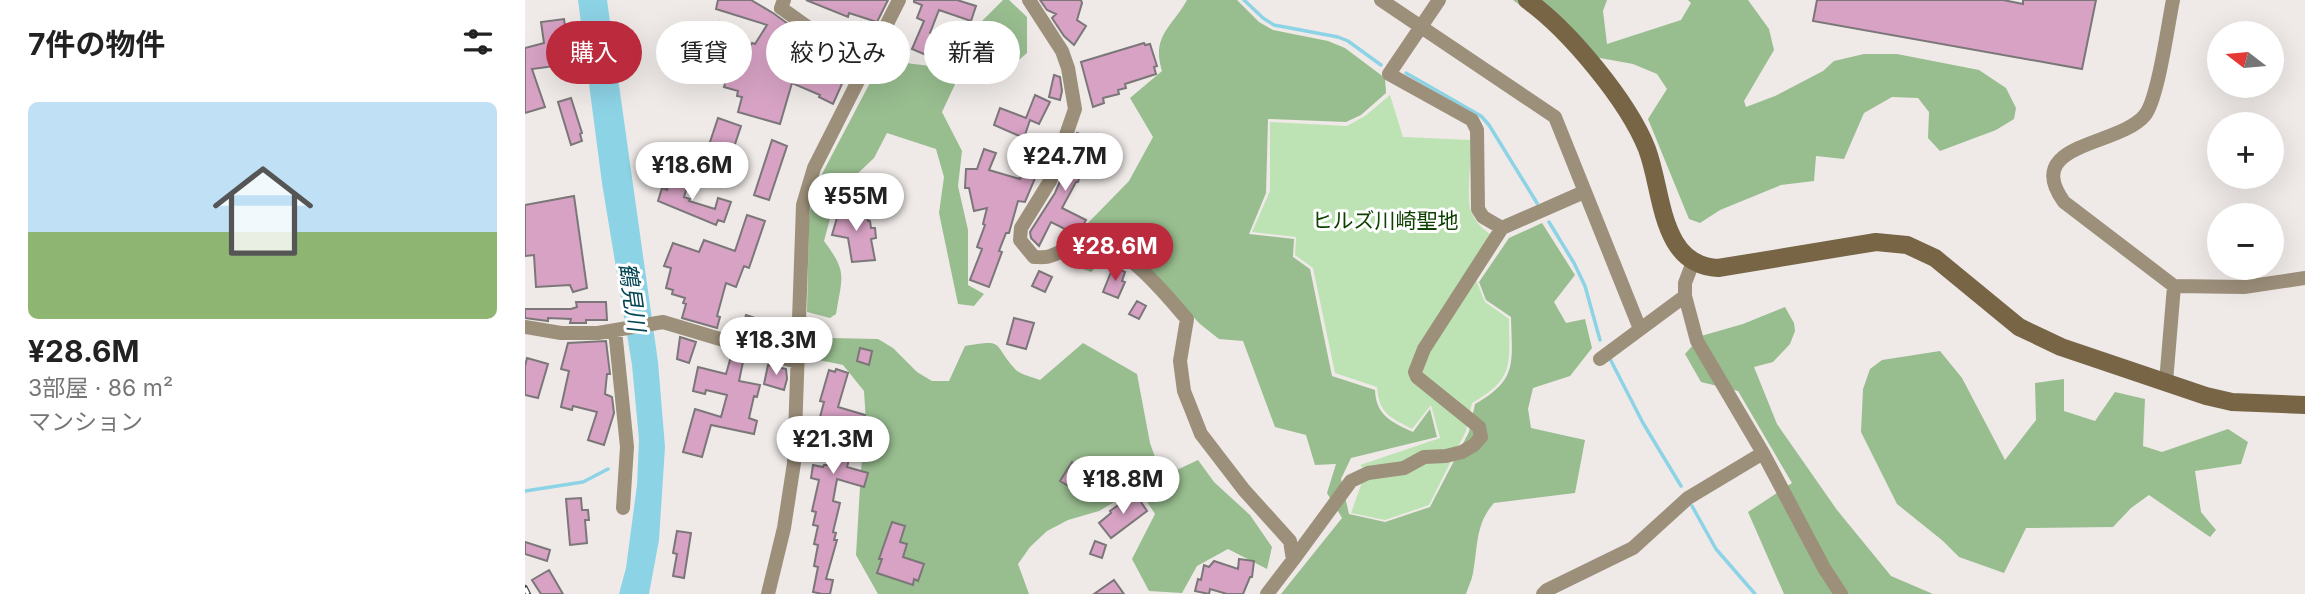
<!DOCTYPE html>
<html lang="ja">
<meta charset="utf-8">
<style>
body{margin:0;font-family:Inter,"Noto Sans JP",sans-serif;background:#f6f6f6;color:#222;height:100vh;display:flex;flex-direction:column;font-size:26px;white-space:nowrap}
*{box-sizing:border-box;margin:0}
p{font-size:23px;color:#767676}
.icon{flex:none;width:38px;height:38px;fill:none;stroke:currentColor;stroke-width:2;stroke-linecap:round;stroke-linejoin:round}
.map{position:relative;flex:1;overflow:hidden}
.sheet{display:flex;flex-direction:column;background:#fff;width:525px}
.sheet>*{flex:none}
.hud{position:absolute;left:21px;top:21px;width:665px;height:63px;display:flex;gap:14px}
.needle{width:46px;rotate:286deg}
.tools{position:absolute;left:1682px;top:21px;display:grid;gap:14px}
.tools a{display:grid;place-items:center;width:77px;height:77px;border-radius:50%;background:#fff;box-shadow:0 7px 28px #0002;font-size:35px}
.price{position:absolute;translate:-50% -60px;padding:0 16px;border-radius:24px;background:#fff;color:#222;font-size:23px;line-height:46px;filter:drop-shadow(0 2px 4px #0008)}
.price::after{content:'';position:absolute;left:50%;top:42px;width:21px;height:16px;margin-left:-10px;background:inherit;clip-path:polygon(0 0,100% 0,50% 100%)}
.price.current{background:#bc2b3d;color:#fff}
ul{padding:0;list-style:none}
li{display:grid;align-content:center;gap:14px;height:371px;padding:0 28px}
li span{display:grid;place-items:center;height:217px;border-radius:10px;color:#555}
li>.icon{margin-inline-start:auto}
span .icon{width:126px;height:126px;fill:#fffc;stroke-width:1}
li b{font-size:30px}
h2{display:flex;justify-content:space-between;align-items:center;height:84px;padding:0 28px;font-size:30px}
.pill{padding:0 24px;border-radius:32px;background:#fff;box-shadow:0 7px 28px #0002;font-size:24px;line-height:63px}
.pill.current{background:#bc2b3d;color:#fff}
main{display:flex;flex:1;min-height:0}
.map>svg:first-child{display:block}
.green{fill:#bde3b4}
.forest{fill:#98bd8f}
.water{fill:#8dd3e6}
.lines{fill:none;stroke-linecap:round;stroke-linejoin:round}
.stream{stroke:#8dd3e6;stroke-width:3.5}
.building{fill:#d7a2c4;stroke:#7b7779;stroke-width:2}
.street{stroke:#9d907b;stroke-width:14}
.secondary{stroke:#776546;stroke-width:18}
.rail-casing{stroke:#444241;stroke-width:6}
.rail{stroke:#fff;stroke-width:3.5;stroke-dasharray:10;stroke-linecap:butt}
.labels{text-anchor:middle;stroke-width:6;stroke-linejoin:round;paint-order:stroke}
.park-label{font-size:21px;fill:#0e4000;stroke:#fff}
.water-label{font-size:23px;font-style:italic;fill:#044654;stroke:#fff}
</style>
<main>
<section class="sheet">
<h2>7件の物件<svg class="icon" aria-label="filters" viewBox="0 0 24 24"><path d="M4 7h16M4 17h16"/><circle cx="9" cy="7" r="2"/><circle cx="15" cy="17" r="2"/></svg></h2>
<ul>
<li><span style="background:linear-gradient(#bfe0f5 60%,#8fb573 0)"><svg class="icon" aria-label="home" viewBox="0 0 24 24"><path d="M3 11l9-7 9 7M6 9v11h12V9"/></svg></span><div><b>¥28.6M</b><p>3部屋 · 86 m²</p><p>マンション</p></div></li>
</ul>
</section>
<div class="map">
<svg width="1780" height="594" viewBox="0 0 1780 594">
<rect width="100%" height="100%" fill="#efeae8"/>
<!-- green -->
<path class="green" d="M 865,95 L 878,137 L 947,140 C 946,157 942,192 945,208 C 948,219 956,228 965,234 L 946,268 L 960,302 L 984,319 C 984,364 990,379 947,403 L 941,431 L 904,505 L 860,520 L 826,513 L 841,471 L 835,465 L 915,438 L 906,405 L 887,429 C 865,417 854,414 852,387 L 810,373 L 788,268 L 770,255 L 771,237 L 727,232 L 745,191 L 745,122 L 822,126 L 840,116 Z"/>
<!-- forest -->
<path class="forest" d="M 478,0 L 484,0 L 502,17 L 502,53 L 468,82 L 433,78 L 417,112 L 437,151 L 433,186 L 443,230 L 443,285 L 459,294 L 449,306 L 433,304 L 414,213 L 419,177 L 411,149 L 362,133 L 349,158 L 312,193 L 299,241 C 323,273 317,276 311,314 L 305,318 L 282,312 L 284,219 L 288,191 L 357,60 L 405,66 L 425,27 L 446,32 Z
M 662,0 L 712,0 L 734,22 L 748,30 L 803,41 L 820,48 L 860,78 L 861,93 L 836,115 L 821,122 L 743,119 L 741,193 L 724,234 L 769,239 L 768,257 L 785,269 L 807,376 L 850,390 C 851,416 867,422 888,432 L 905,409 L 912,437 L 826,458 L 816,479 L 824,514 L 860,522 L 905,507 L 944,432 L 950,404 C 993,379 987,364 986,317 L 961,300 L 954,282 L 984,238 L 1017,223 L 1050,275 L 1029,302 L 1041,323 L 1060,319 L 1067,348 L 1045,376 L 1008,388 L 1003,409 L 1006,428 L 1060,440 L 1050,493 L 969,503 C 950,524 953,547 948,573 C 947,580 943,587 941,594 L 756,594 L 817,518 L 802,493 L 811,464 L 790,465 L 781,435 L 750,427 L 718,341 L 694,339 L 675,324 L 641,288 L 591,248 L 566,272 L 544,264 L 563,223 L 604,181 L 628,137 L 605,98 L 637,71 C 626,36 647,27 662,0 Z
M 988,0 L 1082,0 L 1078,11 L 1082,44 L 1156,20 L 1166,3 L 1163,0 L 1223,0 L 1244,29 L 1249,50 L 1219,101 L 1221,107 L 1250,96 L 1298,71 L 1309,61 L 1339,54 L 1372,54 L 1454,70 L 1481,88 L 1491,108 L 1489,119 L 1471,130 L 1415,151 L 1403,138 L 1404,112 L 1393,98 L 1367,97 L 1339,113 L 1319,159 L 1291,156 L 1289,181 L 1256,185 L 1195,210 L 1175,223 L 1164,219 L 1123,119 L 1142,89 L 1132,74 L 1108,64 L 1064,56 Z
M 1260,307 L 1269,323 L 1270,331 L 1265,344 L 1248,362 L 1229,367 L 1252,424 L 1312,510 L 1366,576 L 1408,594 L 1259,594 L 1223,512 L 1267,483 L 1213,391 L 1176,382 L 1160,354 L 1176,336 L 1218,324 Z
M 306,338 L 353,339 L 368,348 L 392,372 L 407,381 L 424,381 L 440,346 C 481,339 467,344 490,369 C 495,375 508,377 515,380 L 558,343 L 612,374 L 625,443 L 637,477 L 673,460 L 689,482 L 725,515 L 747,547 L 742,569 L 703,549 L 672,566 L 657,593 L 624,591 L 607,559 L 630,514 L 613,488 L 574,511 L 543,520 L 522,531 L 505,547 L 493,564 L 504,594 L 353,594 L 331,555 L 336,470 L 341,422 L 339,391 L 318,365 L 294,360 L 292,354 Z
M 1415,351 L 1437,378 L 1480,460 L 1511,420 L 1510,383 L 1539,379 L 1539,411 L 1570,421 L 1590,392 L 1620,399 L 1618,446 L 1637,452 L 1703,429 L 1723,442 L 1716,464 L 1670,471 L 1676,512 L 1691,530 L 1685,537 L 1624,495 L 1606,508 L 1588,527 L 1501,528 L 1479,573 L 1434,557 L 1418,541 L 1372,504 L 1336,432 L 1338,389 L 1345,369 L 1357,360 Z"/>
<!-- water -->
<path class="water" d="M 53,0 L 82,0 L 133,362 L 140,447 L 134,540 L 124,594 L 94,594 L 101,568 L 112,485 L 114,440 L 107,365 L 77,183 Z"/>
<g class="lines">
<!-- stream -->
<path class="stream" d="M 719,0 L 738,18 L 749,25 L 813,37 L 823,41 L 856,65
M 881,73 L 956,116 L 964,125 L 1012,203
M 1024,222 L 1049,263 L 1060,286 L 1075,340
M 1084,357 L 1118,423 L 1156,486
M 0,491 L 58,482 L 83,469
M 1167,506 L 1191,549 L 1230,594"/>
</g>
<!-- building -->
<path class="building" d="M 193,0 L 226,0 L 248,13 L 288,42 L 306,51 L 320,54 L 318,58 L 331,64 L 323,79 L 320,77 L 308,104 L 294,97 L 295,95 L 267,83 L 255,124 L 213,112 L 217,97 L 212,96 L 213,91 L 199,87 L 201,80 L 196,79 L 198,73 L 188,70 L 190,63 L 184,59 L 195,22 L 217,36 L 225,46 L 227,43 L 230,44 L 242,25 L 191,9 Z
M 281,0 L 363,0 L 352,22 L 324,13 L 323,17 Z
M 389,0 L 432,0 L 451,6 L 446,21 L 414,10 L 405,33 L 410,35 L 401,55 L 387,49 L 399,21 L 392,18 L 397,5 L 389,2 Z
M 515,0 L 556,0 L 557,3 L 552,20 L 561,26 L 549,45 L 539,36 L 527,18 L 531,14 L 522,10 Z
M 1292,0 L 1478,0 L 1498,4 L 1498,0 L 1571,0 L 1557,69 L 1288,21 Z
M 39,19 L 45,64 L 7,69 L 20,107 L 0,113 L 0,48 L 19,43 L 16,22 Z
M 619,43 L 620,45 L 625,44 L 632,66 L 629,67 L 631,74 L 600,84 L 601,88 L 593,90 L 594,94 L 578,98 L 579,103 L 568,107 L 556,62 Z
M 529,75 L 535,77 L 537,91 L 535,100 L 524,97 Z
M 510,95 L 525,102 L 514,124 L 505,120 L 499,138 L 469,125 L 475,108 L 501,118 Z
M 46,98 L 57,133 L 55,134 L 57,141 L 46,145 L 33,102 Z
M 193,118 L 216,126 L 197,183 L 174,175 Z
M 552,133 L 573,140 L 569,151 L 563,149 L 553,182 L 551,182 L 537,208 L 561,220 L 553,234 L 550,234 L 526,222 L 514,246 L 506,238 L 505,232 L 530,193 L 547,153 L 545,152 Z
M 247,140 L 262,146 L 244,200 L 229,195 Z
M 459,149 L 471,153 L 464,170 L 495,179 L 505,156 L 515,159 L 516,164 L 500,202 L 493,201 L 484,233 L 481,233 L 474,251 L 477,252 L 464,287 L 445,280 L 457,249 L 452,247 L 460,225 L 458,224 L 462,208 L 449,211 L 444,188 L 440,188 L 441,169 L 452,169 Z
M 150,175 L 165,178 L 159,197 L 165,199 L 164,201 L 190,209 L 193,198 L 206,202 L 199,222 L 193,220 L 191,225 L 133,201 L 137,188 L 142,190 L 146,176 L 149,177 Z
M 49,196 L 62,288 L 48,292 L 45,285 L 11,287 L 9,255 L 0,256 L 0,205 Z
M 341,207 L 343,221 L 345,221 L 346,228 L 350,228 L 351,238 L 346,239 L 350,260 L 327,262 L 323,238 L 307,235 L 314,211 Z
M 222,215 L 240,221 L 224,268 L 219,266 L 211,287 L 201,283 L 192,316 L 195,317 L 192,328 L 157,318 L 161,304 L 158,303 L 160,298 L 147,294 L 148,290 L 141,288 L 146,268 L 139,266 L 148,243 L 174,252 L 179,240 L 210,251 Z
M 588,267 L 600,272 L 597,281 L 600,282 L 593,298 L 578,292 Z
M 514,271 L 527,277 L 520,292 L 507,286 Z
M 612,301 L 621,306 L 614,319 L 604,314 Z
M 51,302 L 81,302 L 82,320 L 61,320 L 61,323 L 45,323 L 46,319 L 23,318 L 23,321 L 0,318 L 0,309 L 46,309 L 52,307 Z
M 221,315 L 239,321 L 237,342 L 220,336 L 223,327 L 218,326 Z
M 489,318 L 509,323 L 501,349 L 482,344 Z
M 155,337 L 171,342 L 164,363 L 152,359 Z
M 81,341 L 85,374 L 82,374 L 80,394 L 87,397 L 89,413 L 79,445 L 63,440 L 72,412 L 48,406 L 47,410 L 36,407 L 44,371 L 36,369 L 43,343 Z
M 335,348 L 347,351 L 344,365 L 332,361 Z
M 207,353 L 217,356 L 215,362 L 218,362 L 214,381 L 235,385 L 232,397 L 229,396 L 224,418 L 232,421 L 229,434 L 186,425 L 177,457 L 158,452 L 170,409 L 196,417 L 202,395 L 181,390 L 180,394 L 168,391 L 173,367 L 201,374 Z
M 2,358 L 23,364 L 13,398 L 0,395 L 0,366 Z
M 243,365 L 261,369 L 262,379 L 259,390 L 239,384 Z
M 311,369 L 323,373 L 313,407 L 340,415 L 335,430 L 332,429 L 322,467 L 343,473 L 339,487 L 312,479 L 308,501 L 315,503 L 308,532 L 311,533 L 309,540 L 312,540 L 301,579 L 308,580 L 305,594 L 297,594 L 288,592 L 293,567 L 289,566 L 293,545 L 289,544 L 293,526 L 288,525 L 291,512 L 287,511 L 294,480 L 286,478 L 288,465 L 298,467 L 299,465 L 305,465 L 316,424 L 295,417 L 299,402 L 295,401 L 304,370 L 310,372 Z
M 547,462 L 557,469 L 545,487 L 535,481 Z
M 610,493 L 622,511 L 586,538 L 574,523 L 586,513 L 585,511 Z
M 56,498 L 57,510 L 63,510 L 64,520 L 60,520 L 62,543 L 45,545 L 41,499 Z
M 367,522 L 380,526 L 375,542 L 382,544 L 378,557 L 399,564 L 393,581 L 389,579 L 388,585 L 352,573 L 357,559 L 354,559 Z
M 152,531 L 166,533 L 159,578 L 148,576 L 152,554 L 148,553 Z
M 570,541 L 581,545 L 577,558 L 565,554 Z
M 0,542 L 25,550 L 22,561 L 0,554 Z
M 714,559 L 729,561 L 727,577 L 725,577 L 718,594 L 702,594 L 685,589 L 684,594 L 670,591 L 673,579 L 676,580 L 679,565 L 684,567 L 689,561 L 713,569 Z
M 24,570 L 38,594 L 16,594 L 7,580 Z
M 589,580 L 599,594 L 569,594 Z"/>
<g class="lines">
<!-- street -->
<path class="street" d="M 259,0 L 256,8 C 271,18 299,42 316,43 C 331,43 341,34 355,40
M 504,0 L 537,51 L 543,68 L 550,109 L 525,181 L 496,228 L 495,240 L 509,257 C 514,257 521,258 525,256 C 537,253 548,243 561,242 C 599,241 639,293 662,319 L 655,361 L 659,391 L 676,434 L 719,490 L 765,541 L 768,560 L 742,594
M 856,0 L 1030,117 L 1115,329
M 914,0 L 864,74 L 947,120 L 952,130 L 953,209 L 958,217 L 977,228 L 1059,192
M 1168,262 L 1160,283 L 1160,296 L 1172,341 L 1238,453 L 1299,568 L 1316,594
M 1649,286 L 1719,287 L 1780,278
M 0,327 L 36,333 L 73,333 L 138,322 L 272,362
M 90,330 L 102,447 L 98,508
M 1075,359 L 1160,296
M 1641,382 L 1649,286 L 1539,202 C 1496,142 1594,147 1620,115 C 1633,99 1643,24 1648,0
M 768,560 L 826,481 L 843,473 L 879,468 L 899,457 L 921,456 L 937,452 L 949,445 L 956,437 L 954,427 L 892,377 L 890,372 L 899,349 L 977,228
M 243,594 L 259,528 L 269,463 L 278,205 L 289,168 L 374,0
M 1018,594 L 1022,590 L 1108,548 L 1163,498 L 1238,453"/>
<!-- secondary -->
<path class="secondary" d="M 1002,0 C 1044,30 1103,101 1122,149 C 1133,179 1134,214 1150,242 C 1160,259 1174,267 1193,268 L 1351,242 L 1382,245 L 1410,258 L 1494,327 L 1536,347 L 1681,396 L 1707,402 L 1780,405"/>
<defs>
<path id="rail" d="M 0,588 L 3,594"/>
</defs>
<!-- rail casing -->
<use href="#rail" class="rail-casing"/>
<!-- rail -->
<use href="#rail" class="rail"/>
</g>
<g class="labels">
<!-- park labels -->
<g class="park-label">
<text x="860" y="228">ヒルズ川崎聖地</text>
</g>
<!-- water labels -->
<g class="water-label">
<text transform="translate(107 297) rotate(82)" y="8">鶴見川</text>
</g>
</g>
</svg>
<div class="tools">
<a><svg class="needle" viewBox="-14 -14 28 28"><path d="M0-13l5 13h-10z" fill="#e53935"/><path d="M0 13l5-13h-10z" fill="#767676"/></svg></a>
<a>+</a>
<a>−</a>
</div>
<b class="price" style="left:540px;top:193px">¥24.7M</b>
<b class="price" style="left:167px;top:202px">¥18.6M</b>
<b class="price" style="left:331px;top:233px">¥55M</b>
<b class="price current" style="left:590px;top:283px">¥28.6M</b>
<b class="price" style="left:251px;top:377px">¥18.3M</b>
<b class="price" style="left:308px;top:476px">¥21.3M</b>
<b class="price" style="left:598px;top:516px">¥18.8M</b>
<div class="hud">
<a class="pill current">購入</a>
<a class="pill">賃貸</a>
<a class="pill">絞り込み</a>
<a class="pill">新着</a>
</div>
</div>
</main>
